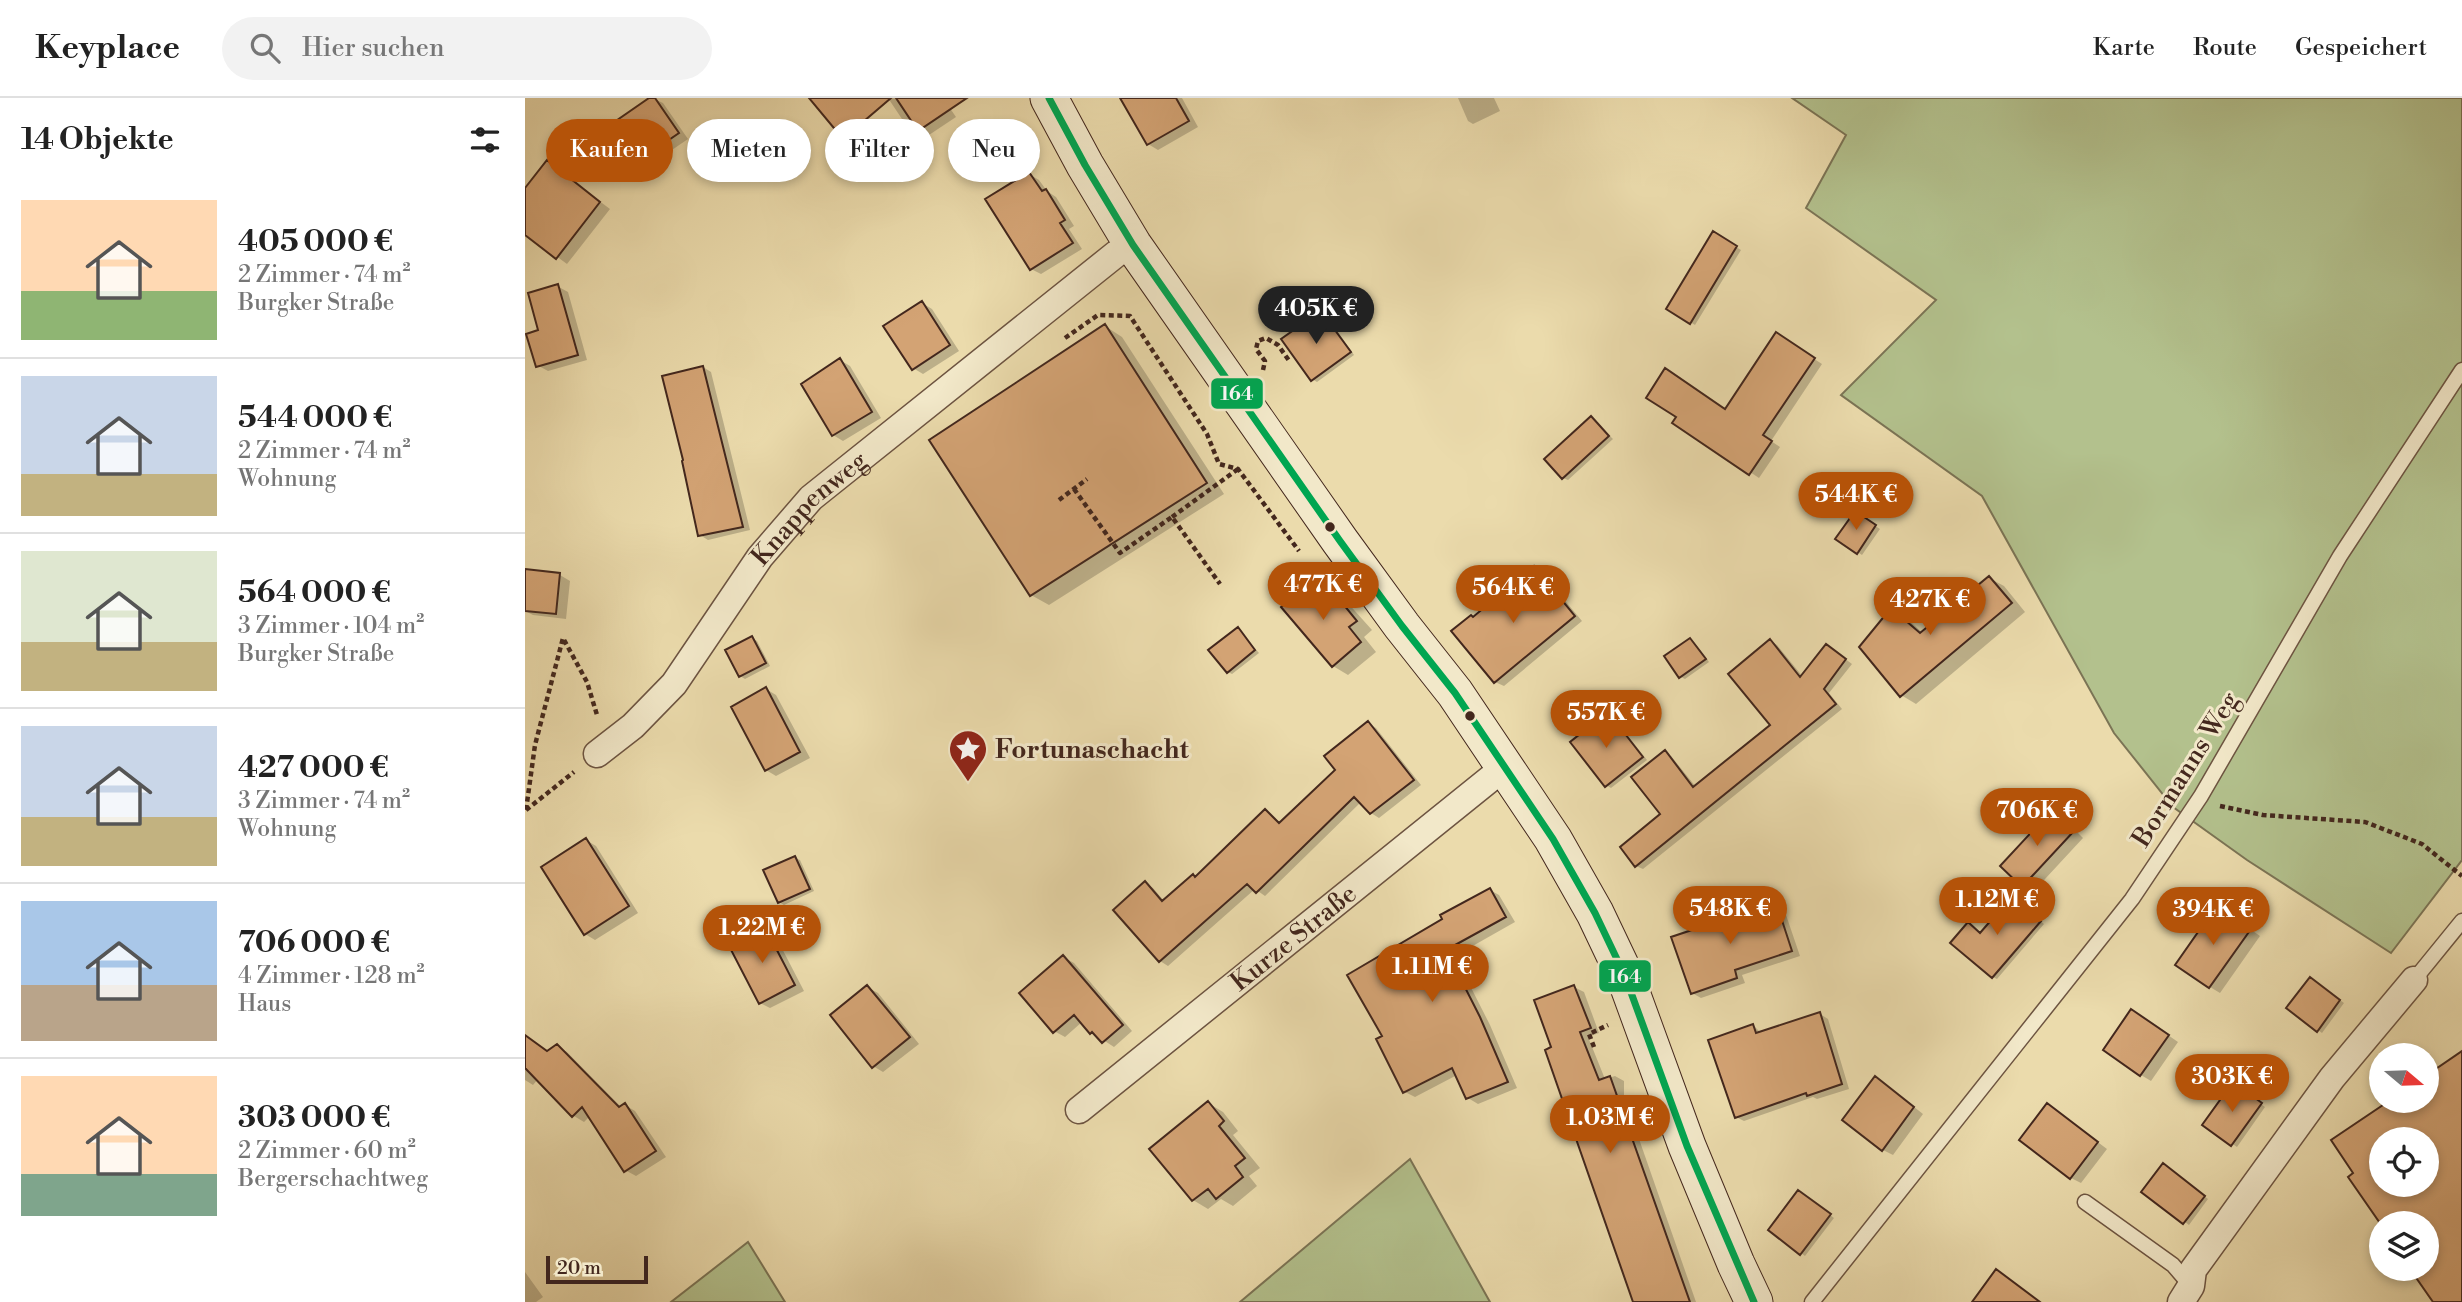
<!DOCTYPE html>
<html lang="de">
<meta charset="utf-8">
<style>
body{margin:0;font-family:"Libre Bodoni",serif;background:#f2f2f2;color:#222;height:100vh;display:flex;flex-direction:column;font-size:26px;white-space:nowrap}
*{box-sizing:border-box;margin:0}
p{font-size:23px;color:#767676}
.icon{flex:none;width:38px;height:38px;fill:none;stroke:currentColor;stroke-width:2;stroke-linecap:round;stroke-linejoin:round}
.map{position:relative;flex:1;overflow:hidden}
.panel{display:flex;flex-direction:column;background:#fff;width:525px}
.panel>*{flex:none}
.guide{position:absolute;left:21px;top:21px;width:665px;height:63px;display:flex;gap:14px}
.needle{width:46px;rotate:109deg}
.tools{position:absolute;left:1844px;top:945px;display:grid;gap:14px}
.tools a{display:grid;place-items:center;width:70px;height:70px;border-radius:50%;background:#fff;box-shadow:0 4px 10px #0003;font-size:35px}
.scale{position:absolute;left:21px;bottom:18px;width:102px;box-sizing:border-box;padding-left:7px;border:4px solid #43271d;border-top:0;font-size:19px;line-height:24px;white-space:nowrap;color:#43271d;-webkit-text-stroke:5px #f2e8c9;paint-order:stroke}
.price{position:absolute;translate:-50% -60px;padding:0 16px;border-radius:24px;background:#b45309;color:#fff;font-size:23px;line-height:46px;filter:drop-shadow(0 2px 4px #0008)}
.price::after{content:'';position:absolute;left:50%;top:42px;width:21px;height:16px;margin-left:-10px;background:inherit;clip-path:polygon(0 0,100% 0,50% 100%)}
.price.current{background:#222;color:#fff}
ul{padding:0;list-style:none}
li{display:flex;align-items:center;gap:21px;height:175px;padding:0 21px}
li+li{border-top:2px solid #e0e0e0}
li span{display:grid;place-items:center;flex:none;width:196px;height:140px;border-radius:0px;color:#555}
li>.icon{margin-inline-start:auto}
span .icon{width:84px;height:84px;fill:#fffc;stroke-width:1}
li b{font-size:30px}
h2{display:flex;justify-content:space-between;align-items:center;height:84px;padding:0 21px;font-size:30px}
.pill{padding:0 24px;border-radius:32px;background:#fff;box-shadow:0 4px 10px #0003;font-size:24px;line-height:63px}
.pill.current{background:#b45309;color:#fff}
header{display:flex;align-items:center;gap:42px;box-sizing:border-box;height:98px;padding:0 35px;background:#fff;border-bottom:2px solid #e0e0e0}
header strong{font-size:33px}
nav{display:flex;gap:38px;margin-inline-start:auto;font-size:24px}
.search{width:490px;height:63px;background:#f2f2f2;display:flex;align-items:center;gap:18px;box-sizing:border-box;padding:0 24px;border-radius:38px;color:#767676;font-size:26px}
main{display:flex;flex:1;min-height:0}
.map>svg:first-child{display:block}
.green{fill:#b3c18d;stroke:#7b7455;stroke-width:2}
.shadow{fill:#0003;fill-rule:evenodd}
.building{fill:#d3a374;stroke:#43271d;stroke-width:2;fill-rule:evenodd}
.lines{fill:none;stroke-linecap:round;stroke-linejoin:round}
.service-casing{stroke:#6d5441;stroke-width:17}
.minor-casing{stroke:#6d5441;stroke-width:29}
.secondary-casing{stroke:#43271d;stroke-width:39}
.path{stroke:#43271d;stroke-width:4.5;stroke-dasharray:5 3.5;stroke-linecap:butt}
.service{stroke:#f2e8c9;stroke-width:14}
.minor{stroke:#f2e8c9;stroke-width:26}
.secondary{stroke:#f2e8c9;stroke-width:37}
.bus-1-casing{stroke:#f2e8c9;stroke-width:12}
.bus-1{stroke:#00a651;stroke-width:7}
.bus-dot{fill:#43271d;stroke:#f2e8c9;stroke-width:2.5}
.labels{text-anchor:middle;stroke-width:6;stroke-linejoin:round;paint-order:stroke}
.street-label{font-size:26px;fill:#43271d;stroke:#f2e8c9}
.poi-label{font-size:26px;font-weight:bold;fill:#43271d;stroke:#f2e8c9;text-anchor:start}
.line-badge{stroke:#f2e8c9;stroke-width:2.5}
.badge-label{font-size:19px;text-anchor:middle;font-weight:bold;fill:#fff}
</style>
<header>
<strong>Keyplace</strong>
<div class="search"><svg class="icon" aria-label="search" viewBox="0 0 24 24"><circle cx="10" cy="10" r="6"/><path d="M15 15l6 6"/></svg>Hier suchen</div>
<nav><a>Karte</a><a>Route</a><a>Gespeichert</a></nav>
</header>
<main>
<section class="panel">
<h2>14 Objekte<svg class="icon" aria-label="filters" viewBox="0 0 24 24"><path d="M4 7h16M4 17h16"/><circle cx="9" cy="7" r="2"/><circle cx="15" cy="17" r="2"/></svg></h2>
<ul>
<li><span style="background:linear-gradient(#ffd9b3 65%,#8fb573 0)"><svg class="icon" aria-label="home" viewBox="0 0 24 24"><path d="M3 11l9-7 9 7M6 9v11h12V9"/></svg></span><div><b>405 000 €</b><p>2 Zimmer · 74 m²</p><p>Burgker Straße</p></div></li>
<li><span style="background:linear-gradient(#c9d6e8 70%,#c2b280 0)"><svg class="icon" aria-label="home" viewBox="0 0 24 24"><path d="M3 11l9-7 9 7M6 9v11h12V9"/></svg></span><div><b>544 000 €</b><p>2 Zimmer · 74 m²</p><p>Wohnung</p></div></li>
<li><span style="background:linear-gradient(#dfe7d0 65%,#c2b280 0)"><svg class="icon" aria-label="home" viewBox="0 0 24 24"><path d="M3 11l9-7 9 7M6 9v11h12V9"/></svg></span><div><b>564 000 €</b><p>3 Zimmer · 104 m²</p><p>Burgker Straße</p></div></li>
<li><span style="background:linear-gradient(#c9d6e8 65%,#c2b280 0)"><svg class="icon" aria-label="home" viewBox="0 0 24 24"><path d="M3 11l9-7 9 7M6 9v11h12V9"/></svg></span><div><b>427 000 €</b><p>3 Zimmer · 74 m²</p><p>Wohnung</p></div></li>
<li><span style="background:linear-gradient(#a9c7e8 60%,#b9a48a 0)"><svg class="icon" aria-label="home" viewBox="0 0 24 24"><path d="M3 11l9-7 9 7M6 9v11h12V9"/></svg></span><div><b>706 000 €</b><p>4 Zimmer · 128 m²</p><p>Haus</p></div></li>
<li><span style="background:linear-gradient(#ffd9b3 70%,#7fa58c 0)"><svg class="icon" aria-label="home" viewBox="0 0 24 24"><path d="M3 11l9-7 9 7M6 9v11h12V9"/></svg></span><div><b>303 000 €</b><p>2 Zimmer · 60 m²</p><p>Bergerschachtweg</p></div></li>
</ul>
</section>
<div class="map">
<svg width="1937" height="1204" viewBox="0 0 1937 1204">
<rect width="100%" height="100%" fill="#ebdbac"/>
<filter id="stains"><feTurbulence type="fractalNoise" baseFrequency=".00286" numOctaves="4"/><feColorMatrix values="0 0 0 0 .2 0 0 0 0 .09 0 0 0 0 .02 0 0 0 .5 -.17"/></filter>
<radialGradient id="worn" r=".72"><stop offset=".6" stop-color="#630" stop-opacity="0"/><stop offset="1" stop-color="#630" stop-opacity=".3"/></radialGradient>
<!-- green -->
<path class="green" d="M 1267,0 L 1937,0 L 1937,762 L 1866,855 L 1722,762 L 1648,709 L 1589,635 L 1457,398 L 1316,297 L 1411,202 L 1281,110 L 1321,37 Z
M 885,1061 L 965,1204 L 715,1204 Z
M 223,1144 L 260,1204 L 146,1204 Z"/>
<!-- shadow -->
<path class="shadow" d="M 127,0 L 138,5 L 163,41 L 122,69 L 112,63 Z
M 363,0 L 418,0 L 431,19 L 404,37 L 381,27 Z
M 597,0 L 657,0 L 673,29 L 633,52 L 623,46 Z
M 933,0 L 969,0 L 975,13 L 948,26 L 943,23 Z
M 22,64 L 85,111 L 42,166 L 0,135 L 0,92 Z
M 504,76 L 514,82 L 522,93 L 531,99 L 549,128 L 544,131 L 557,151 L 516,176 L 506,171 Z
M 1188,135 L 1216,152 L 1170,227 L 1143,210 Z
M 32,188 L 43,194 L 62,262 L 23,273 L 12,267 L 15,233 Z
M 397,205 L 407,211 L 434,253 L 398,276 L 388,270 Z
M 796,215 L 801,217 L 829,257 L 792,284 L 787,281 Z
M 580,228 L 597,239 L 699,396 L 524,507 L 506,497 Z
M 1260,242 L 1297,266 L 1246,343 L 1255,349 L 1234,380 L 1150,324 L 1154,318 L 1201,313 Z
M 315,262 L 325,268 L 356,320 L 318,343 L 308,337 Z
M 178,269 L 186,274 L 225,432 L 183,442 L 175,437 L 159,364 Z
M 1066,320 L 1088,341 L 1043,382 L 1038,380 Z
M 1330,415 L 1355,431 L 1337,457 L 1313,441 Z
M 1009,470 L 1017,475 L 1057,523 L 979,588 L 970,584 L 950,520 Z
M 2,473 L 35,477 L 45,483 L 41,521 L 8,517 L 0,513 Z
M 1464,480 L 1479,488 L 1500,514 L 1391,606 L 1376,597 L 1367,512 L 1381,520 L 1398,535 Z
M 788,484 L 821,503 L 847,532 L 839,539 L 851,554 L 823,577 L 808,568 Z
M 713,531 L 734,555 L 707,576 L 703,574 Z
M 227,540 L 232,543 L 245,568 L 220,581 L 215,578 Z
M 1165,542 L 1169,544 L 1184,564 L 1160,581 L 1156,579 Z
M 1245,543 L 1252,547 L 1278,579 L 1308,552 L 1327,566 L 1304,595 L 1317,611 L 1118,771 L 1111,768 L 1137,716 L 1140,655 L 1146,658 L 1171,689 L 1247,628 Z
M 241,591 L 251,597 L 285,660 L 251,678 L 241,672 Z
M 1083,616 L 1087,618 L 1122,662 L 1086,690 L 1081,687 Z
M 843,625 L 851,630 L 896,687 L 854,720 L 846,715 L 836,704 L 740,798 L 730,791 L 643,868 L 635,863 L 590,812 L 620,785 L 628,790 L 639,803 L 668,778 L 672,780 L 741,713 L 756,725 L 812,672 Z
M 1527,715 L 1538,720 L 1558,740 L 1508,794 L 1498,788 Z
M 61,742 L 71,748 L 113,815 L 70,842 L 60,836 Z
M 270,760 L 275,762 L 289,793 L 259,807 L 254,804 Z
M 965,792 L 974,797 L 990,824 L 930,858 L 965,927 L 992,990 L 953,1006 L 943,1000 L 932,977 L 890,999 L 880,994 L 860,939 L 919,822 Z
M 1492,803 L 1519,826 L 1472,881 L 1468,879 Z
M 1250,806 L 1259,811 L 1275,858 L 1217,877 L 1220,885 L 1176,900 L 1167,895 Z
M 1702,815 L 1735,838 L 1695,895 L 1685,889 Z
M 240,831 L 250,837 L 279,893 L 245,910 L 235,905 Z
M 538,859 L 549,865 L 607,933 L 589,949 L 566,934 L 557,924 L 540,939 L 529,933 Z
M 1789,883 L 1819,905 L 1797,935 L 1793,932 Z
M 342,889 L 353,895 L 394,946 L 358,974 L 348,968 Z
M 1049,889 L 1059,894 L 1074,935 L 1063,939 L 1080,981 L 1090,978 L 1099,983 L 1099,998 L 1171,1204 L 1118,1204 L 1029,950 Z
M 1295,916 L 1303,921 L 1324,991 L 1292,1001 L 1288,999 L 1219,1023 L 1211,1019 L 1228,927 L 1236,935 Z
M 1617,919 L 1653,944 L 1626,983 L 1616,977 Z
M 0,938 L 23,954 L 32,948 L 42,954 L 97,1010 L 100,1007 L 110,1013 L 141,1059 L 111,1078 L 100,1072 L 65,1018 L 59,1024 L 49,1018 L 13,981 L 8,987 L 0,982 Z
M 1937,955 L 1937,1204 L 1910,1204 L 1887,1171 L 1902,1171 L 1902,1125 L 1857,1125 L 1831,1075 L 1809,1042 L 1867,1003 L 1902,1003 ZM 1857,1041 L 1902,1041 L 1902,1087 L 1857,1087 Z
M 1360,986 L 1398,1016 L 1368,1057 L 1358,1052 Z
M 1712,989 L 1740,1009 L 1712,1049 L 1680,1027 Z
M 683,1005 L 698,1014 L 713,1033 L 708,1037 L 735,1070 L 724,1078 L 732,1088 L 708,1108 L 696,1101 L 683,1111 L 668,1102 Z
M 1523,1007 L 1582,1051 L 1556,1085 L 1546,1080 Z
M 1643,1070 L 1683,1101 L 1664,1127 L 1619,1093 Z
M 1278,1097 L 1309,1120 L 1280,1158 L 1276,1155 Z
M 0,1174 L 18,1199 L 11,1204 L 0,1204 Z"/>
<!-- building -->
<path class="building" d="M 124,0 L 130,0 L 154,35 L 110,65 L 85,27 Z
M 284,0 L 366,0 L 318,41 Z
M 371,0 L 442,0 L 393,33 Z
M 595,0 L 651,0 L 664,23 L 622,47 Z
M 22,62 L 75,104 L 31,161 L 0,137 L 0,90 Z
M 504,74 L 517,93 L 521,91 L 540,122 L 535,125 L 548,145 L 505,172 L 460,101 Z
M 1188,133 L 1212,148 L 1165,226 L 1141,211 Z
M 33,186 L 53,257 L 11,269 L 1,236 L 13,232 L 3,195 Z
M 397,203 L 425,247 L 387,272 L 358,228 Z
M 796,213 L 826,254 L 786,283 L 756,241 Z
M 580,226 L 682,385 L 505,498 L 404,342 Z
M 1251,234 L 1290,260 L 1238,337 L 1247,343 L 1224,377 L 1147,325 L 1151,319 L 1121,300 L 1140,270 L 1200,311 Z
M 315,260 L 347,314 L 307,338 L 276,286 Z
M 178,268 L 218,429 L 173,438 L 157,363 L 158,362 L 137,278 Z
M 1066,318 L 1084,338 L 1037,381 L 1019,361 Z
M 1330,413 L 1351,427 L 1332,456 L 1310,441 Z
M 1009,468 L 1050,518 L 969,585 L 926,533 L 946,517 L 948,519 Z
M 0,471 L 35,475 L 31,516 L 0,513 Z
M 1464,478 L 1487,505 L 1375,599 L 1334,549 L 1366,510 L 1395,535 Z
M 788,482 L 800,497 L 806,491 L 832,523 L 824,529 L 836,544 L 807,569 L 756,509 Z
M 713,529 L 730,552 L 702,575 L 683,552 Z
M 227,538 L 241,565 L 214,579 L 200,552 Z
M 1165,540 L 1181,561 L 1154,580 L 1139,558 Z
M 1245,541 L 1275,579 L 1301,546 L 1321,561 L 1299,591 L 1311,606 L 1110,769 L 1095,749 L 1135,716 L 1106,679 L 1140,652 L 1168,689 L 1245,627 L 1203,576 Z
M 241,589 L 275,654 L 240,673 L 206,609 Z
M 1083,614 L 1118,659 L 1080,689 L 1045,644 Z
M 843,623 L 889,682 L 845,716 L 829,699 L 731,795 L 722,786 L 634,864 L 588,812 L 620,783 L 637,803 L 668,776 L 670,779 L 740,711 L 754,725 L 810,672 L 799,658 Z
M 1527,712 L 1549,733 L 1497,789 L 1475,768 Z
M 61,740 L 104,808 L 59,837 L 16,769 Z
M 270,758 L 285,791 L 253,805 L 238,772 Z
M 965,790 L 981,819 L 921,852 L 955,919 L 983,984 L 941,1001 L 927,970 L 878,995 L 851,941 L 857,938 L 822,877 L 917,821 L 915,817 Z
M 1487,798 L 1516,823 L 1467,880 L 1425,845 L 1443,824 L 1455,835 Z
M 1251,804 L 1267,853 L 1210,872 L 1212,880 L 1166,896 L 1146,839 Z
M 1692,807 L 1726,831 L 1684,890 L 1650,867 Z
M 240,829 L 270,887 L 234,906 L 204,848 Z
M 538,857 L 598,927 L 577,945 L 567,934 L 565,936 L 549,917 L 528,935 L 494,895 Z
M 1785,879 L 1815,902 L 1792,934 L 1761,910 Z
M 342,887 L 385,939 L 347,970 L 305,917 Z
M 1049,887 L 1066,930 L 1055,934 L 1074,982 L 1085,978 L 1165,1204 L 1108,1204 L 1020,952 L 1026,949 L 1009,902 Z
M 1606,911 L 1644,937 L 1615,978 L 1578,952 Z
M 1295,914 L 1317,986 L 1282,998 L 1281,995 L 1210,1020 L 1183,942 L 1228,926 L 1231,935 Z
M 0,937 L 22,953 L 32,946 L 94,1009 L 100,1005 L 131,1053 L 99,1074 L 57,1009 L 47,1019 L 0,970 Z
M 1937,953 L 1937,1204 L 1908,1204 L 1885,1171 L 1902,1171 L 1902,1125 L 1857,1125 L 1857,1128 L 1823,1079 L 1828,1075 L 1806,1042 L 1864,1003 L 1902,1003 L 1902,977 ZM 1857,1041 L 1902,1041 L 1902,1087 L 1857,1087 Z
M 1350,978 L 1389,1009 L 1357,1053 L 1317,1022 Z
M 1708,984 L 1737,1005 L 1706,1048 L 1677,1027 Z
M 683,1003 L 699,1023 L 694,1028 L 720,1060 L 710,1068 L 718,1079 L 691,1101 L 683,1091 L 667,1103 L 624,1051 Z
M 1522,1005 L 1573,1044 L 1545,1081 L 1494,1042 Z
M 1638,1065 L 1680,1098 L 1658,1126 L 1616,1094 Z
M 1273,1092 L 1306,1116 L 1275,1157 L 1243,1132 Z
M 1471,1171 L 1515,1204 L 1447,1204 Z"/>
<g class="lines">
<defs>
<path id="service" d="M 1889,882 L 1937,823
M 1560,1104 L 1648,1167 L 1666,1188
M 1287,1204 L 1607,801 L 1676,698 L 1815,458 L 1937,272"/>
<g id="minor">
<path id="s1" d="M 72,656 L 108,628 L 149,586 L 235,459 L 286,400 L 591,156 L 608,147"/>
<path id="s2" d="M 554,1012 L 981,668"/>
<path d="M 1656,1204 L 1666,1188 L 1668,1172 L 1807,980 L 1889,882"/>
</g>
<path id="secondary" d="M 524,0 L 560,67 L 608,147 L 815,443 L 877,528 L 930,595 L 1028,741 L 1070,815 L 1100,878 L 1162,1048 L 1211,1166 L 1229,1204"/>
</defs>
<!-- service casing -->
<use href="#service" class="service-casing"/>
<!-- minor casing -->
<use href="#minor" class="minor-casing"/>
<!-- secondary casing -->
<use href="#secondary" class="secondary-casing"/>
<!-- path -->
<path class="path" d="M 540,240 L 573,217 L 605,218 L 682,336 L 694,366 L 713,371 L 774,453
M 738,272 L 740,263 L 731,251 L 733,243 L 741,240 L 753,247 L 765,264
M 549,391 L 595,455 L 647,419 L 695,486
M 534,402 L 562,381
M 647,419 L 713,371
M 1695,708 L 1738,717 L 1840,724 L 1897,746 L 1937,778
M 1,712 L 10,647 L 38,540 L 62,584 L 72,617
M 1,712 L 49,674
M 1069,949 L 1064,936 L 1083,927"/>
<!-- service -->
<use href="#service" class="service"/>
<!-- minor -->
<use href="#minor" class="minor"/>
<!-- secondary -->
<use href="#secondary" class="secondary"/>
<defs>
<path id="bus-1" d="M 524,0 L 560,67 L 608,147 L 815,443 L 877,528 L 930,595 L 1028,741 L 1070,815 L 1100,878 L 1162,1048 L 1229,1204"/>
</defs>
<!-- bus-1 casing -->
<use href="#bus-1" class="bus-1-casing"/>
<!-- bus-1 -->
<use href="#bus-1" class="bus-1"/>
</g>
<!-- icons -->
<defs>
<symbol id="sight-pin" viewBox="-11 -11 22 30"><path d="M0 17L-7.5 6A9.5 9.5 0 1 1 7.5 6Z" fill="#8f2418" stroke="#f2e8c9"/><path d="M0-6L1.8-2.2L6-1.7L2.9 1.2L3.7 5.4L0 3.3L-3.7 5.4L-2.9 1.2L-6-1.7L-1.8-2.2Z" fill="#fff"/></symbol>
</defs>
<g fill-rule="evenodd">
<use href="#sight-pin" x="421" y="629" width="44" height="60"/>
</g>
<!-- markers -->
<g class="bus-dot">
<circle cx="805" cy="429" r="6"/>
<circle cx="945" cy="618" r="6"/>
</g>
<g class="labels">
<!-- street labels -->
<g class="street-label">
<text dy="9" stroke="none"><textPath href="#s1" startOffset="327">Knappenweg</textPath></text>
<text transform="translate(1660 671) rotate(-58)" y="9">Bormanns Weg</text>
<text dy="9" stroke="none"><textPath href="#s2" startOffset="275">Kurze Straße</textPath></text>
</g>
<!-- poi labels -->
<g class="poi-label">
<text x="470" y="660">Fortunaschacht</text>
</g>
</g>
<g class="line-badge">
<rect x="685" y="279" width="54" height="33" rx="7" fill="#00a651"/>
<rect x="1073" y="861" width="54" height="34" rx="7" fill="#00a651"/>
</g>
<g class="badge-label">
<text x="712" y="302">164</text>
<text x="1100" y="885">164</text>
</g>
<rect width="100%" height="100%" filter="url(#stains)"/>
<rect width="100%" height="100%" fill="url(#worn)"/>
</svg>
<div class="tools">
<a><svg class="needle" viewBox="-14 -14 28 28"><path d="M0-13l5 13h-10z" fill="#e53935"/><path d="M0 13l5-13h-10z" fill="#767676"/></svg></a>
<a><svg class="icon" aria-label="locate" viewBox="0 0 24 24"><circle cx="12" cy="12" r="6"/><path d="M12 2v4M12 18v4M2 12h4M18 12h4"/></svg></a>
<a><svg class="icon" aria-label="layers" viewBox="0 0 24 24"><path d="M12 4l9 5-9 5-9-5zM3 14l9 5 9-5"/></svg></a>
</div>
<div class="scale">20 m</div>
<b class="price current" style="left:791px;top:248px">405K €</b>
<b class="price" style="left:1331px;top:434px">544K €</b>
<b class="price" style="left:798px;top:524px">477K €</b>
<b class="price" style="left:988px;top:527px">564K €</b>
<b class="price" style="left:1405px;top:539px">427K €</b>
<b class="price" style="left:1081px;top:652px">557K €</b>
<b class="price" style="left:1512px;top:750px">706K €</b>
<b class="price" style="left:1472px;top:839px">1.12M €</b>
<b class="price" style="left:1205px;top:848px">548K €</b>
<b class="price" style="left:1688px;top:849px">394K €</b>
<b class="price" style="left:237px;top:867px">1.22M €</b>
<b class="price" style="left:907px;top:906px">1.11M €</b>
<b class="price" style="left:1707px;top:1016px">303K €</b>
<b class="price" style="left:1085px;top:1057px">1.03M €</b>
<div class="guide">
<a class="pill current">Kaufen</a>
<a class="pill">Mieten</a>
<a class="pill">Filter</a>
<a class="pill">Neu</a>
</div>
</div>
</main>
